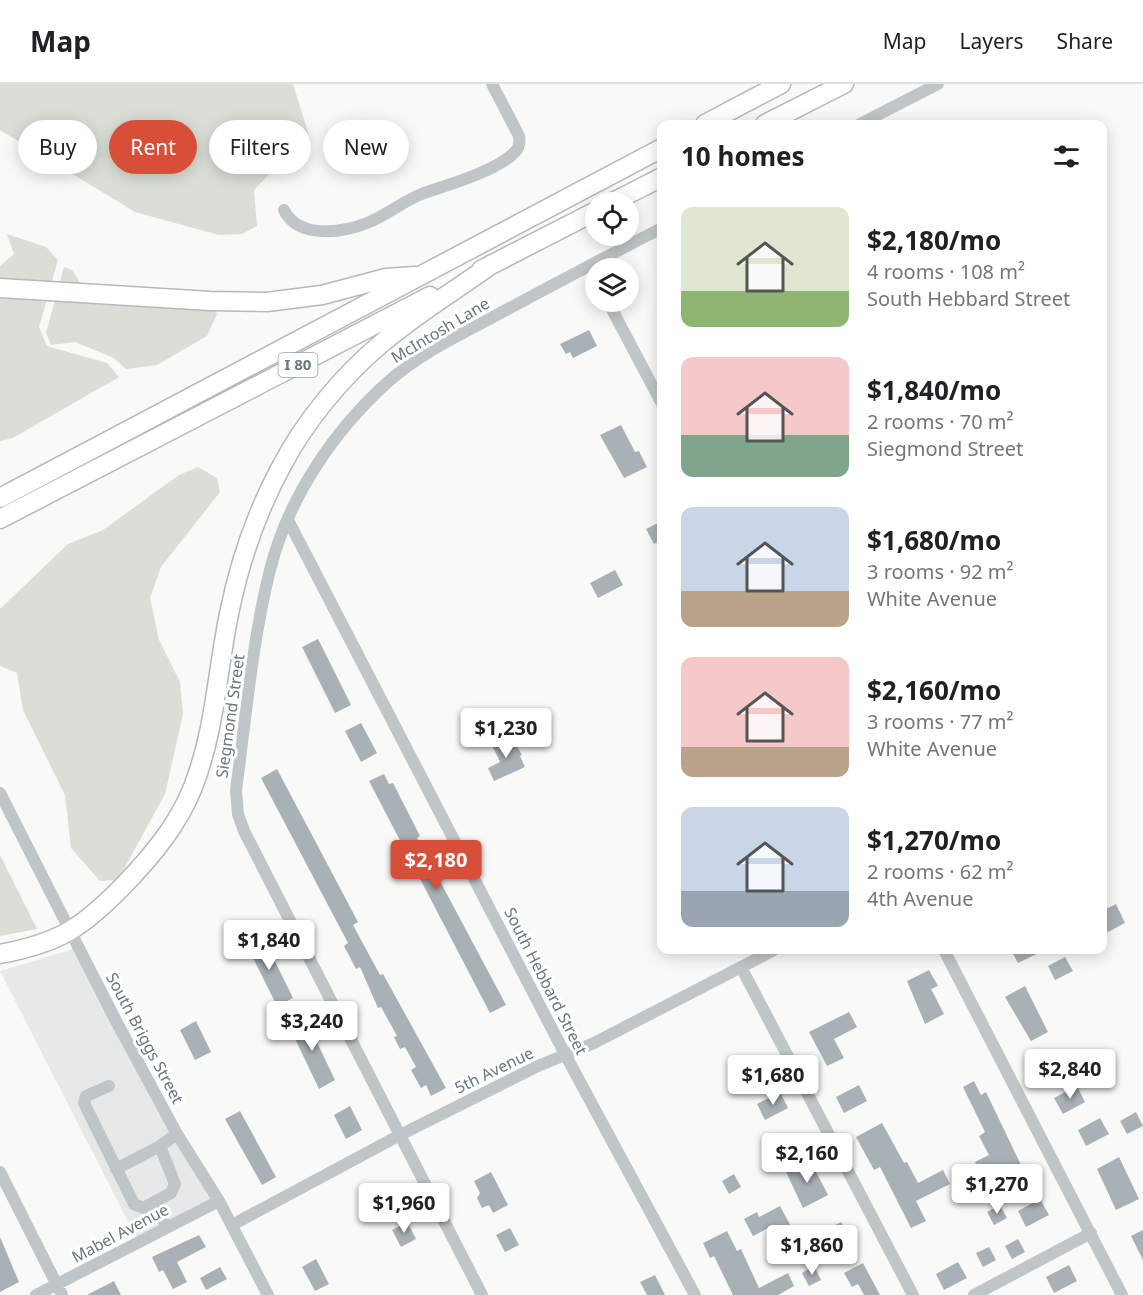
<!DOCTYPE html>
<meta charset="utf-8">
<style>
body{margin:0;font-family:"Noto Sans",sans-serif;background:#f6f6f6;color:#202124;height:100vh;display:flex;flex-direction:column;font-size:22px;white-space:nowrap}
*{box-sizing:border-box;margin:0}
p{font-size:20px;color:#757577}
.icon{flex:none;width:33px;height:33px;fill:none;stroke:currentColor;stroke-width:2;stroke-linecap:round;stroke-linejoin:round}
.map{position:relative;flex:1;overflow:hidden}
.panel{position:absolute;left:657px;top:36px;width:450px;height:834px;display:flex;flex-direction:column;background:#fff;border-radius:12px;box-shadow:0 3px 15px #0003}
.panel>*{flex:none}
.hud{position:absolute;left:18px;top:36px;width:549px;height:54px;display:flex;gap:12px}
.controls{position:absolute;left:585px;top:108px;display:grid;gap:12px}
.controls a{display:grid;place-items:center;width:54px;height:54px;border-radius:50%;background:#fff;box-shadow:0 3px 15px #0003;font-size:30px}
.price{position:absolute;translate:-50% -51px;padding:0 14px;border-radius:6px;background:#fff;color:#222;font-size:20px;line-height:39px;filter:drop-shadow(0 2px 3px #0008)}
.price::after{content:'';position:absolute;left:50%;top:36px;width:18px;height:14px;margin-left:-9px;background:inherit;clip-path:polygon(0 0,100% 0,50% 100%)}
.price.active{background:#d74e39;color:#fff}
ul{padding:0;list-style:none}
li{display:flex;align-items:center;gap:18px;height:150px;padding:0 24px}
li span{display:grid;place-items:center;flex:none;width:168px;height:120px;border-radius:12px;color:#555}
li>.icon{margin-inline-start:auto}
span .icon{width:72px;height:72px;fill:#fffc;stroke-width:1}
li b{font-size:26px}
h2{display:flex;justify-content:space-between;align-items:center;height:72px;padding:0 24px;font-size:26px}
.pill{padding:0 21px;border-radius:27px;background:#fff;box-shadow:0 3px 15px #0003;font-size:21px;line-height:54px}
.pill.active{background:#d74e39;color:#fff}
header{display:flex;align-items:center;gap:36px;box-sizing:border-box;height:84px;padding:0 30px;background:#fff;border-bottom:2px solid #e0e0e0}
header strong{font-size:28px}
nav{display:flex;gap:33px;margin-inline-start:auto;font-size:21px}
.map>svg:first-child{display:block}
.built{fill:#e7e9e8}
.green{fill:#daded6}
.building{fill:#a8b1b6}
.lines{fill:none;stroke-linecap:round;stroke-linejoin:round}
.highway-casing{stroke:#b4b9bb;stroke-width:21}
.minor{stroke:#c0c5c8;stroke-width:12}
.highway{stroke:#fff;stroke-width:18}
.labels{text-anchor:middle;stroke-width:6;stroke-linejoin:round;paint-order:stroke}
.shield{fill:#fff;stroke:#94a0a6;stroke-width:1.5}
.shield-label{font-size:15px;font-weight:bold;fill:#667780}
.street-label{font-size:16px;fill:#667780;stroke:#fff}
</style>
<header>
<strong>Map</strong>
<nav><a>Map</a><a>Layers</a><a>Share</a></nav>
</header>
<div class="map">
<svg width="1143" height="1211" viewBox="0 0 1143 1211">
<rect width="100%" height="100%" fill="#f9f9f7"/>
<!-- built -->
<path class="built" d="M 84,862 L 181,1047 L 223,1114 L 140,1161 L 0,887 Z"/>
<!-- green -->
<path class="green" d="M 0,0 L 293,0 L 311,58 L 275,84 L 254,106 L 257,142 L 242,150 L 219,151 L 135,128 L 0,46 Z
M 7,150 L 46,163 L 58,176 L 39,243 L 47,262 L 107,279 L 119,293 L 13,354 L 0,357 L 0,182 L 14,170 Z
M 64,183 L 72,186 L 90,214 L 212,224 L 217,230 L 207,252 L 157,281 L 126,285 L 114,274 L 75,258 L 51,261 L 46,249 Z
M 198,383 L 217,394 L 220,408 L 161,483 L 150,514 L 159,556 L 180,598 L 183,630 L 165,710 L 118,796 L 100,797 L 71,764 L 65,711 L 23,626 L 17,589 L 0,582 L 0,525 L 68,460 L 103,446 L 179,391 Z
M 0,771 L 37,845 L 0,852 Z"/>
<!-- building -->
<path class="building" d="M 589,246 L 597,262 L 573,274 L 570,268 L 566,270 L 560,260 Z
M 621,341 L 635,368 L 639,367 L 647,383 L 624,394 L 600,351 Z
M 662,437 L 662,456 L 654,460 L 646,445 Z
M 615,486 L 623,501 L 598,514 L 590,499 Z
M 318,555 L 351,621 L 335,629 L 302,563 Z
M 361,639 L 377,669 L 361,678 L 345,647 Z
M 511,652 L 522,671 L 520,672 L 525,683 L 494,697 L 488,684 L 500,678 L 492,661 Z
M 277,685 L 358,838 L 353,841 L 380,891 L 383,890 L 446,1004 L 431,1012 L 426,1001 L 421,1004 L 411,986 L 416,983 L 405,963 L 400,965 L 394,953 L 397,952 L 381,923 L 378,924 L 360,883 L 356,885 L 344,862 L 348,859 L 261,694 Z
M 384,690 L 389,700 L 393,699 L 420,752 L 417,754 L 506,921 L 490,929 L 369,697 Z
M 1116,820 L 1125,839 L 1108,848 L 1102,836 L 1102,827 Z
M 262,851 L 293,914 L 277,922 L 246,860 Z
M 1011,866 L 1045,866 L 1018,879 Z
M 1065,873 L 1073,887 L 1055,896 L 1048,882 Z
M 929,886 L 938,902 L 931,905 L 944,930 L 925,940 L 907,897 Z
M 1025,902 L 1048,948 L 1031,957 L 1005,913 Z
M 849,928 L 857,943 L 834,955 L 844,974 L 827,982 L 809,948 Z
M 304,931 L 335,996 L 319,1005 L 288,940 Z
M 196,937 L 211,968 L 195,976 L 180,946 Z
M 1062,966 L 1070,981 L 1047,993 L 1039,977 Z
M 974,997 L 981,1011 L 986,1008 L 1022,1083 L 1006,1092 L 1001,1082 L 982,1092 L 975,1078 L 989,1071 L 979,1052 L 985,1048 L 963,1003 Z
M 859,1001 L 867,1017 L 844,1029 L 836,1013 Z
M 1077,1002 L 1085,1018 L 1063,1030 L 1054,1014 Z
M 780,1008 L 788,1024 L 765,1036 L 757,1020 Z
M 350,1022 L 362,1046 L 346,1055 L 334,1031 Z
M 240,1027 L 276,1093 L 262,1101 L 225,1035 Z
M 1136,1028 L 1143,1042 L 1127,1050 L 1120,1037 Z
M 1100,1034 L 1109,1050 L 1086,1062 L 1078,1046 Z
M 882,1039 L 904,1079 L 907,1078 L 918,1099 L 943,1086 L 950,1100 L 916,1117 L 926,1137 L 911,1144 L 880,1083 L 874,1086 L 856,1053 Z
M 1119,1073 L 1139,1115 L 1116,1126 L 1097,1085 Z
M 810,1076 L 828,1111 L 803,1124 L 786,1088 Z
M 491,1088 L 508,1121 L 493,1129 L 489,1121 L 482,1124 L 477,1114 L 480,1109 L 474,1097 Z
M 734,1090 L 741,1103 L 729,1110 L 722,1097 Z
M 1040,1115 L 1049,1131 L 1026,1143 L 1018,1127 Z
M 1000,1121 L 1007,1134 L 994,1141 L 987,1128 Z
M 780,1122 L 795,1150 L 782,1157 L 774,1141 L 753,1152 L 744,1135 L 757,1128 L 759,1133 Z
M 407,1138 L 416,1155 L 401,1163 L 392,1146 Z
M 841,1138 L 849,1152 L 825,1165 L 817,1150 Z
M 510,1144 L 519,1161 L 505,1168 L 496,1151 Z
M 1143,1146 L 1143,1176 L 1131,1152 Z
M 727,1147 L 737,1167 L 741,1165 L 759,1204 L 788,1189 L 794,1202 L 778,1211 L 733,1211 L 714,1172 L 710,1174 L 703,1159 Z
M 199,1151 L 206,1163 L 177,1178 L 187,1198 L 173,1205 L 163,1186 L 159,1188 L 152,1173 Z
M 0,1153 L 19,1198 L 0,1208 Z
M 1018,1155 L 1025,1168 L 1012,1175 L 1005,1162 Z
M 989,1163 L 996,1176 L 983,1183 L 976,1169 Z
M 316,1175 L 329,1200 L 315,1207 L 302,1183 Z
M 958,1178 L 967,1194 L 944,1206 L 936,1190 Z
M 863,1179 L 880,1211 L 864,1211 L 858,1200 L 852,1203 L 844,1189 Z
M 1069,1181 L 1077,1197 L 1054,1209 L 1046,1193 Z
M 814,1182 L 821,1196 L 809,1202 L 802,1189 Z
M 220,1183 L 227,1195 L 206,1206 L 200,1194 Z
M 655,1191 L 665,1211 L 647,1211 L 640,1198 Z
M 114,1197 L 121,1211 L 87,1211 Z"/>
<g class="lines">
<defs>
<path id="highway" d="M 705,40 L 781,0
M 765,40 L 844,0
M 613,118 L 662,93
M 481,186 L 596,127
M 0,204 L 210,217 L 267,218 L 322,211 L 386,194 L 415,192
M 0,414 L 662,64
M 0,435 L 430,212
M 0,870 C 59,859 82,844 123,802 C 152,772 178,741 193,703 C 215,647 217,588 229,530 C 239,480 256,430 280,385 C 303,340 342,292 382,259 C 416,230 456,206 492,180"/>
</defs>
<!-- highway casing -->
<use href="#highway" class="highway-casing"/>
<!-- minor -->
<path class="minor" d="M 860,40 L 938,0
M 284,126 C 298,155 342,149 367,139 C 387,131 403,117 424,109 C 448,101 497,87 515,68 C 520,63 520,58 519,52 L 492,0
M 608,218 L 662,320
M 288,436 L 566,972 L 695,1211
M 0,709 L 117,939 L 177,1050 L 219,1117 L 268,1211
M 944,866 L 1122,1211
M 741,883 L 913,1211
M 109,1002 L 86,1012 L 84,1019 L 134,1120 L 143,1124 L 171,1109 L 175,1100 L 160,1062
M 116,1085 L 160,1062 L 177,1050
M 0,1088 L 62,1211
M 154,1118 L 166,1143
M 232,1141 L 400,1051 L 538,982 L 594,959 L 774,866
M 36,1211 L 219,1117
M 482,1211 L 244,747 L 238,730 L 236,706 C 246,633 252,558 270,486 C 288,414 334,346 389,297 C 419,270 458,252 493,233 C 549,203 605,173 662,144
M 974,1211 L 1091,1149"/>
<!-- highway -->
<use href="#highway" class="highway"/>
</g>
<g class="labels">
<!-- shield labels -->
<rect class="shield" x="278.5" y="269" width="39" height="24" rx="4.5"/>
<g class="shield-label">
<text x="298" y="286">I 80</text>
</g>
<!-- street labels -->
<g class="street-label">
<text transform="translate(440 246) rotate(-31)" y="6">McIntosh Lane</text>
<text transform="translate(230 632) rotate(-82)" y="6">Siegmond Street</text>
<text transform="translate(546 897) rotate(63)" y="6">South Hebbard Street</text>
<text transform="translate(145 954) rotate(62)" y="6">South Briggs Street</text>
<text transform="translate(494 986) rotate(-26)" y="6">5th Avenue</text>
<text transform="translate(120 1149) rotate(-28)" y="6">Mabel Avenue</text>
</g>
</g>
</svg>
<div class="controls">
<a><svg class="icon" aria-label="locate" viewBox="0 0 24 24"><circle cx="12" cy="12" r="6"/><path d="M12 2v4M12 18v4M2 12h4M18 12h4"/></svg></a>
<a><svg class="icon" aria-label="layers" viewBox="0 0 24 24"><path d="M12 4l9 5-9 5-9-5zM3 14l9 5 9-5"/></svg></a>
</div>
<b class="price" style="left:506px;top:675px">$1,230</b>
<b class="price active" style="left:436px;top:807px">$2,180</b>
<b class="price" style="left:269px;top:887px">$1,840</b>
<b class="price" style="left:312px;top:968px">$3,240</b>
<b class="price" style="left:1070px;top:1016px">$2,840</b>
<b class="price" style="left:773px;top:1022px">$1,680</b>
<b class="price" style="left:807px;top:1100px">$2,160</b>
<b class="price" style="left:997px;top:1131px">$1,270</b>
<b class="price" style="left:404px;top:1150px">$1,960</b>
<b class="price" style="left:812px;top:1192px">$1,860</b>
<div class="hud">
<a class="pill">Buy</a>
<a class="pill active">Rent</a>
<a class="pill">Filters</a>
<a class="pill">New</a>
</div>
<section class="panel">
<h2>10 homes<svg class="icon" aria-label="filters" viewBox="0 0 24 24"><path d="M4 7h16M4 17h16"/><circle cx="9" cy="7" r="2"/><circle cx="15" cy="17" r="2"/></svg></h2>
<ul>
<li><span style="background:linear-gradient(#dfe7d0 70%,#8fb573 0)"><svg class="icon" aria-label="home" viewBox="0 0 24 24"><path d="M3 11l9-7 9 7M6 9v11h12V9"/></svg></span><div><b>$2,180/mo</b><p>4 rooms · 108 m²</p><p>South Hebbard Street</p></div></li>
<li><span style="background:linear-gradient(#f6c9c9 65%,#7fa58c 0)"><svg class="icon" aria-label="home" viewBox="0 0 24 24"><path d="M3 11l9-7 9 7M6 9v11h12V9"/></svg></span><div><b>$1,840/mo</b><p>2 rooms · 70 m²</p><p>Siegmond Street</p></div></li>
<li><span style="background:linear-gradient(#c9d6e8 70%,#b9a48a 0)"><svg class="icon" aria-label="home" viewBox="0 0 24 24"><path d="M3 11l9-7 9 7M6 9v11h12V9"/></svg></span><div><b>$1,680/mo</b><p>3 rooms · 92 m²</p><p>White Avenue</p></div></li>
<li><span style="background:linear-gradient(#f6c9c9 75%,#b9a48a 0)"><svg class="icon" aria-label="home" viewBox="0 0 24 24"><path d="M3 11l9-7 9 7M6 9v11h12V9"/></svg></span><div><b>$2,160/mo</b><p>3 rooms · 77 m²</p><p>White Avenue</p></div></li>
<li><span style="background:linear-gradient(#c9d6e8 70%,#9aa5b1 0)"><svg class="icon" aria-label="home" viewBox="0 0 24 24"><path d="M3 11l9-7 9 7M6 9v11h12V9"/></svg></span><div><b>$1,270/mo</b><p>2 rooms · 62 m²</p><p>4th Avenue</p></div></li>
</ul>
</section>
</div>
